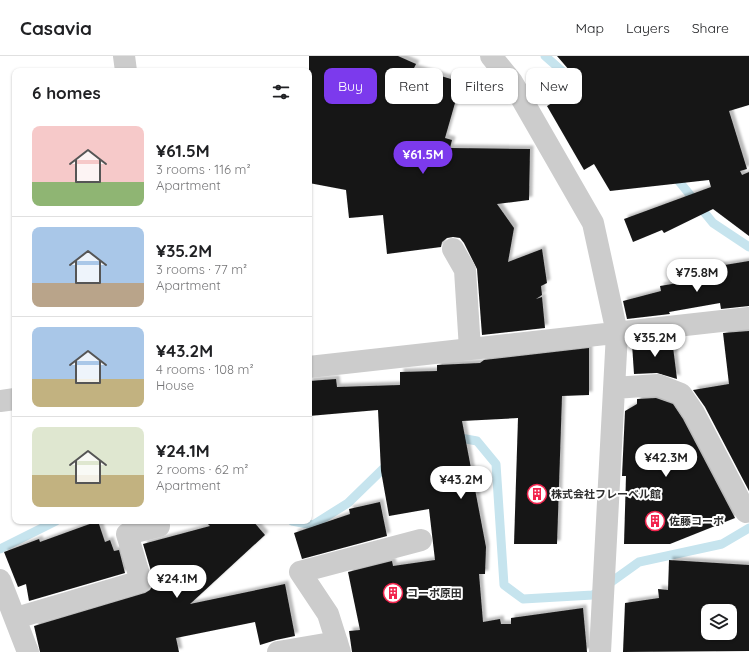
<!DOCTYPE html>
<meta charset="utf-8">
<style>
body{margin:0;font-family:Quicksand,"Noto Sans JP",sans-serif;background:#f2f2f2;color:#202124;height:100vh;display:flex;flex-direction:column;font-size:15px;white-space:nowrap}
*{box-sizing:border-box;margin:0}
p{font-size:13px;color:#757577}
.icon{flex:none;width:22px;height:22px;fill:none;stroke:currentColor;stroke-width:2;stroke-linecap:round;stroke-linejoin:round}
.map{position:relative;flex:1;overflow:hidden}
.drawer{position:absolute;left:12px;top:12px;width:300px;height:456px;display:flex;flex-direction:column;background:#fff;border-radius:8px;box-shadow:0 1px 3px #0004}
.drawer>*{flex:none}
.hud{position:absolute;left:324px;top:12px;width:365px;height:36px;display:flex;gap:8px}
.controls{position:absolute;left:701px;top:548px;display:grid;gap:8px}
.controls a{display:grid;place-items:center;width:36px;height:36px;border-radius:8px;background:#fff;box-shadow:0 1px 3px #0004;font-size:20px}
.price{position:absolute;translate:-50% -34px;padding:0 9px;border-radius:14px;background:#fff;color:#222;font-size:13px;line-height:26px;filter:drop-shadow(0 1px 2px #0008)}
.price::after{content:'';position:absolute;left:50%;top:24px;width:12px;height:9px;margin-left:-6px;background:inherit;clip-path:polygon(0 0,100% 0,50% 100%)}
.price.selected{background:#7c3aed;color:#fff}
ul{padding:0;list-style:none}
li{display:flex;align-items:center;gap:12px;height:100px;padding:0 20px}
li+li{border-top:1px solid #e0e0e0}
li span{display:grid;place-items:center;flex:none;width:112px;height:80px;border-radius:8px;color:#555}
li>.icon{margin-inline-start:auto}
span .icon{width:48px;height:48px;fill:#fffc;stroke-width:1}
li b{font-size:17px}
h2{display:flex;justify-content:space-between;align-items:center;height:48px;padding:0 20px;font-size:17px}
.pill{padding:0 14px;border-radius:8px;background:#fff;box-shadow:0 1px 3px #0004;font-size:14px;line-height:36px}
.pill.selected{background:#7c3aed;color:#fff}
header{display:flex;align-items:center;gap:24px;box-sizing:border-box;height:56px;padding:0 20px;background:#fff;border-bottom:1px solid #e0e0e0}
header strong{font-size:19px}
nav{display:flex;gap:22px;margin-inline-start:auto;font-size:14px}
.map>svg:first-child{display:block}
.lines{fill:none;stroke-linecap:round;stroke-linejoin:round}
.stream{stroke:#c6e4ee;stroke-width:9}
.building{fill:#161616;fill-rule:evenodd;filter:url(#shadow)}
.minor{stroke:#ccc;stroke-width:22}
.labels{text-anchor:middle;stroke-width:4;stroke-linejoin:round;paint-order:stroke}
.poi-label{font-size:11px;font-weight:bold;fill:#2f2f2f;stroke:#fff;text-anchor:start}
</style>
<header>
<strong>Casavia</strong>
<nav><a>Map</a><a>Layers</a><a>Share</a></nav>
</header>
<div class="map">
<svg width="749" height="596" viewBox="0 0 749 596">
<defs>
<filter id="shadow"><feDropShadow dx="3.5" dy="-3.5" stdDeviation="1" flood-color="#0004"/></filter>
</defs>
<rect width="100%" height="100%" fill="#fff"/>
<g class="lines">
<!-- stream -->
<path class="stream" d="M 545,0 L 588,38
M 673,118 L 713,167 L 749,191
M 455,381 L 477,385 L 496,408 L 504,529 L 523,543 L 593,539 L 639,506 L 722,488 L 749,472
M 292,465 L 313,469 L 348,447 L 385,411 L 391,409
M 0,493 L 56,465"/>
</g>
<!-- building -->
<path class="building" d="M 309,0 L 398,0 L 416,8 L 414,12 L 461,26 L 445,82 L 452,84 L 450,92 L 530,93 L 529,144 L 497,148 L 514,172 L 508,206 L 542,193 L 547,227 L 541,230 L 542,239 L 536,243 L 542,241 L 545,272 L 482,279 L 477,213 L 464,187 L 460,182 L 453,181 L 447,182 L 442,186 L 441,191 L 387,198 L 383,159 L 349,162 L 346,134 L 309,127 Z
M 557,0 L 749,0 L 749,49 L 729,55 L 747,113 L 740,115 L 742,119 L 749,116 L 749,180 L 713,153 L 664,177 L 662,174 L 633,186 L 624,163 L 711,131 L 709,124 L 610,135 L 594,108 L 584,114 L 547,50 L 582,29 Z
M 749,205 L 749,250 L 721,253 L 720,247 L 669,256 L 670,258 L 627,263 L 623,245 L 661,235 L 660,230 L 696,224 L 694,214 Z
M 749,275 L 749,435 L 705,351 L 693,334 L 729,328 L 723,277 Z
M 672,283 L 677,323 L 657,317 L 634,318 L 632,288 Z
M 589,292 L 589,339 L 562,340 L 557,488 L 514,488 L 518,362 L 462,365 L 486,491 L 485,518 L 479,518 L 483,566 L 500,563 L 501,568 L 511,568 L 511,562 L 583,552 L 587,596 L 352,596 L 349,575 L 360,574 L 348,516 L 392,505 L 393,510 L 435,504 L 429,453 L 389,460 L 381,415 L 378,354 L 309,360 L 309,325 L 336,323 L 337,331 L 400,329 L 400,316 L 437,315 L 437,309 L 480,307 L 484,304 Z
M 656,342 L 673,348 L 683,363 L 735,462 L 670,488 L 624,488 L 626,420 L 622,420 L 625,355 L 637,348 L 637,343 Z
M 380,446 L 387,480 L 302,503 L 294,477 L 350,458 L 349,453 Z
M 98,465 L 105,486 L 110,484 L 114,495 L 119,494 L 125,517 L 29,545 L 26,528 L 18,531 L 4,496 L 39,483 L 40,486 Z
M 205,465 L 253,465 L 265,479 L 190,548 L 285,528 L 295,580 L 276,584 L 260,589 L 255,566 L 176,582 L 179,596 L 40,596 L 34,570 L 145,537 L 150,534 L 153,528 L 153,522 L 143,488 L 210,470 Z
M 669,504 L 749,509 L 749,595 L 623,596 L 625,547 L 659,542 L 658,533 L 668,534 ZM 708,555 L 730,555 L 730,577 L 708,577 Z"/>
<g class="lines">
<!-- minor -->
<path class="minor" d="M 124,0 L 126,15
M 491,0 L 512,26 L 593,167 L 617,277 L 600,596
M 453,193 L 465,214 L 470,293
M 309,311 L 749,262
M 614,332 L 658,329 L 681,338 L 694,357 L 746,456
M 0,345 L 15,343
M 0,524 L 28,596
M 16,562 L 141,525 L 127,478 L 159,470
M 278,596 L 337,586
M 340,596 L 328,558 L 300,516 L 421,484"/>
</g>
<!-- icons -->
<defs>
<symbol id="building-ring" viewBox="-11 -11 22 22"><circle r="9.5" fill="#fff" stroke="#f2254e" stroke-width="1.5"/><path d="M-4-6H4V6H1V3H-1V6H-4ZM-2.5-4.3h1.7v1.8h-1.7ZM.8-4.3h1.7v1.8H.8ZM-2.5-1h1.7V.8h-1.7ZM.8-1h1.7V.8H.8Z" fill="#f2254e"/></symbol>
</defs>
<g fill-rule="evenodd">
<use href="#building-ring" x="526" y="427" width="22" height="22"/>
<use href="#building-ring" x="644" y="454" width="22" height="22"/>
<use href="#building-ring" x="382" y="526" width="22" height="22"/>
</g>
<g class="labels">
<!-- poi labels -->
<g class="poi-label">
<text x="551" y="442">株式会社フレーベル館</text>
<text x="669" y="469">佐藤コーポ</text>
<text x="407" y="541">コーポ原田</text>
</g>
</g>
</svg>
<div class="controls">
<a><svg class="icon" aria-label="layers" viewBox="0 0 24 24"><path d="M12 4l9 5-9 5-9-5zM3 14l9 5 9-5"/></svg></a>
</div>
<b class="price selected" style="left:423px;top:119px">¥61.5M</b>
<b class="price" style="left:697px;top:237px">¥75.8M</b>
<b class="price" style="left:655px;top:302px">¥35.2M</b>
<b class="price" style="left:666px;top:422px">¥42.3M</b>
<b class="price" style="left:461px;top:444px">¥43.2M</b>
<b class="price" style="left:177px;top:543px">¥24.1M</b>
<div class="hud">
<a class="pill selected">Buy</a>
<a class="pill">Rent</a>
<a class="pill">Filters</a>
<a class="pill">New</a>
</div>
<section class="drawer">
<h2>6 homes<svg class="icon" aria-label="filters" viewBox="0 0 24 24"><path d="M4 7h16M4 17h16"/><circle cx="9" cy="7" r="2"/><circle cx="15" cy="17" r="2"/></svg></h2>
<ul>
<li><span style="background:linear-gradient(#f6c9c9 70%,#8fb573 0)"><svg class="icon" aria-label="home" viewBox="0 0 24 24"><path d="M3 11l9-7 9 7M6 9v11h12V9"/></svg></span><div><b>¥61.5M</b><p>3 rooms · 116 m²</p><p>Apartment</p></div></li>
<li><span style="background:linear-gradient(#a9c7e8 70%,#b9a48a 0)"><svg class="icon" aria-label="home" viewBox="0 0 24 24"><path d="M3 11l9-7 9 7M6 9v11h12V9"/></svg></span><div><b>¥35.2M</b><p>3 rooms · 77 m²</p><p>Apartment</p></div></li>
<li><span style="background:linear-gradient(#a9c7e8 65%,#c2b280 0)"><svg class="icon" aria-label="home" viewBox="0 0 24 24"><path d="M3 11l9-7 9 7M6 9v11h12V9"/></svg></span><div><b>¥43.2M</b><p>4 rooms · 108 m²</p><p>House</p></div></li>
<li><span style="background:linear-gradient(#dfe7d0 60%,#c2b280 0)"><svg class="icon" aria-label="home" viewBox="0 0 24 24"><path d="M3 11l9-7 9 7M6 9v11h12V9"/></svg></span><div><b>¥24.1M</b><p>2 rooms · 62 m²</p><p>Apartment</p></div></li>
</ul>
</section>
</div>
